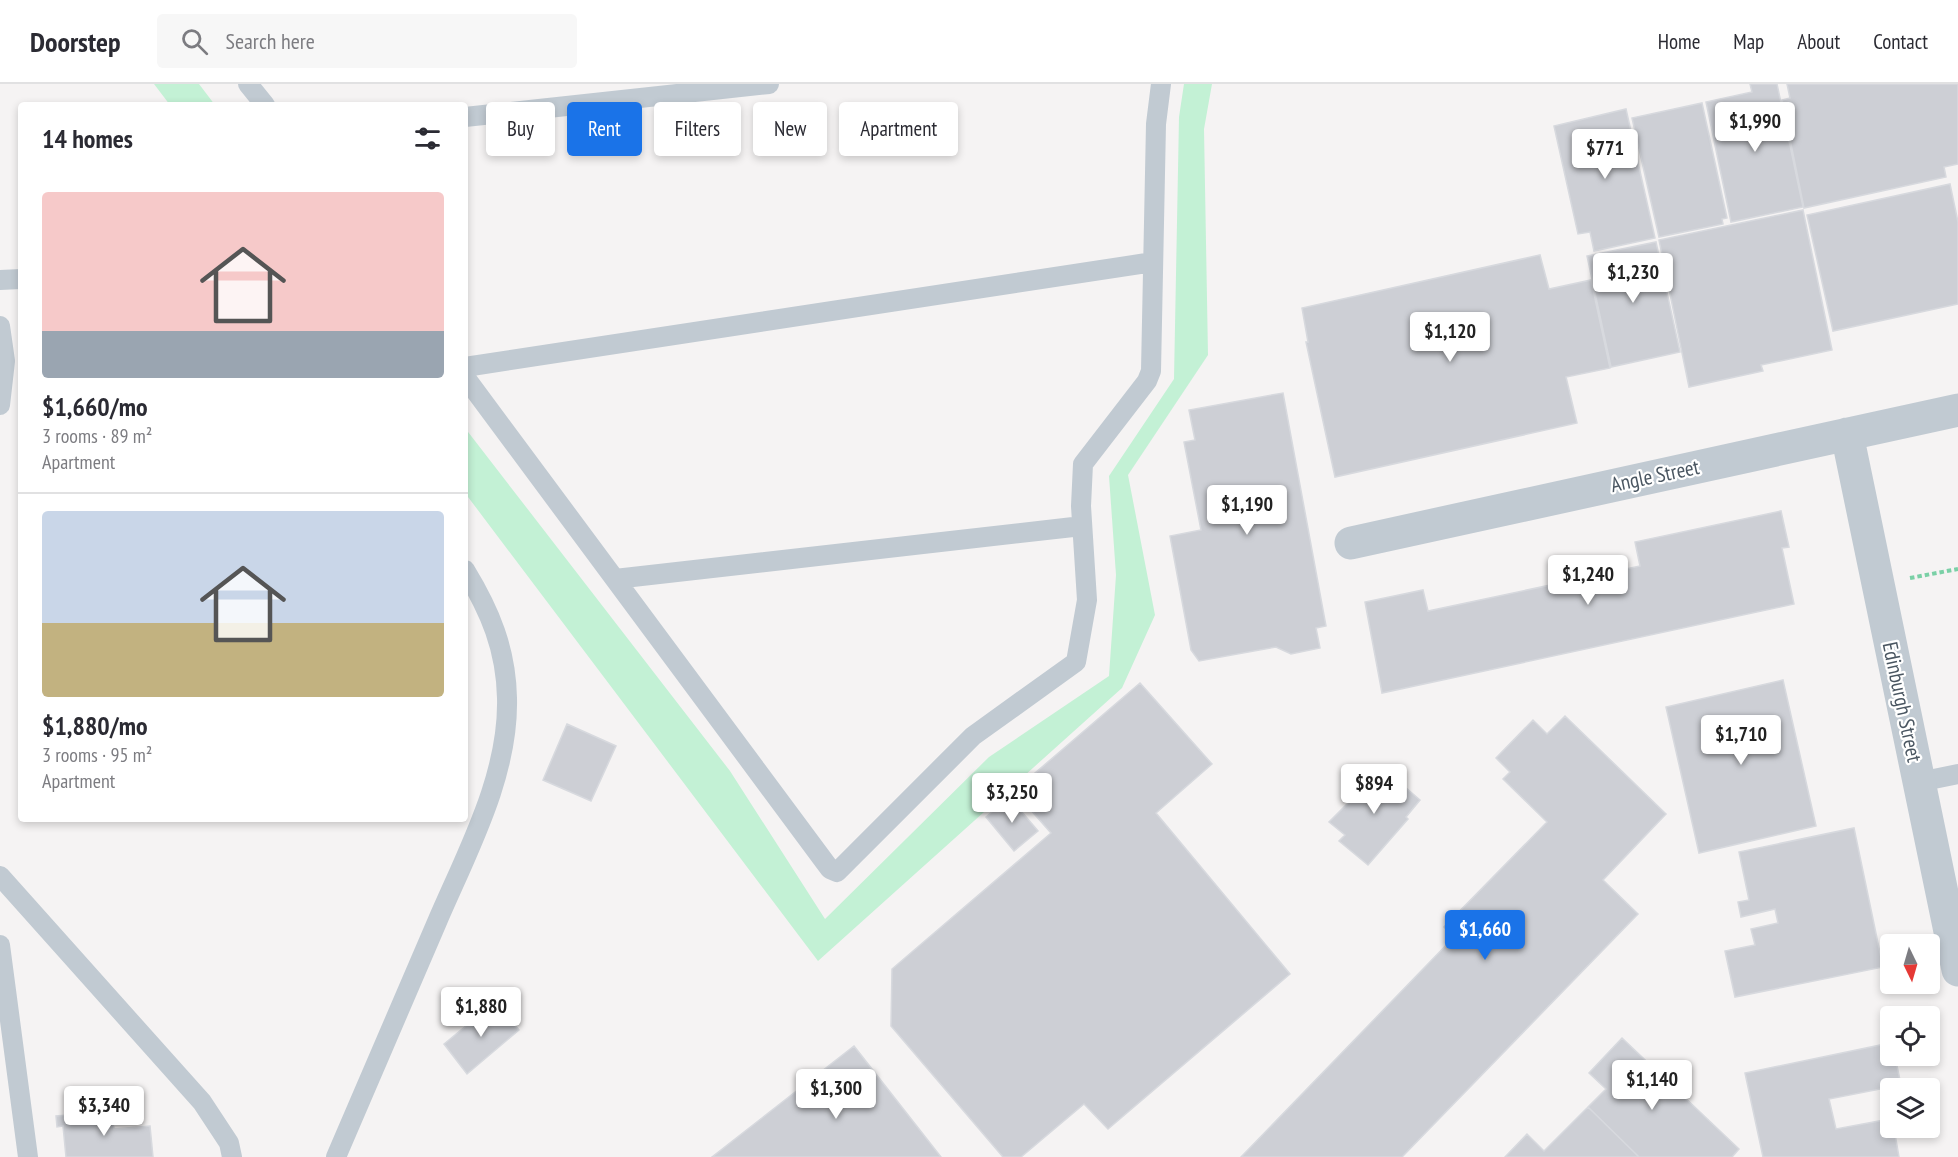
<!DOCTYPE html>
<meta charset="utf-8">
<style>
body{margin:0;font-family:"PT Sans Narrow",sans-serif;background:#f7f7f7;color:#2b2b33;height:100vh;display:flex;flex-direction:column;font-size:22px;white-space:nowrap}
*{box-sizing:border-box;margin:0}
p{font-size:20px;color:#7c7c81}
.icon{flex:none;width:33px;height:33px;fill:none;stroke:currentColor;stroke-width:2;stroke-linecap:round;stroke-linejoin:round}
.map{position:relative;flex:1;overflow:hidden}
.side{position:absolute;left:18px;top:18px;width:450px;height:720px;display:flex;flex-direction:column;background:#fff;border-radius:6px;box-shadow:0 3px 9px #0003}
.side>*{flex:none}
.top-card{position:absolute;left:486px;top:18px;width:570px;height:54px;display:flex;gap:12px}
.needle{width:39px;rotate:175deg}
.buttons{position:absolute;left:1880px;top:850px;display:grid;gap:12px}
.buttons a{display:grid;place-items:center;width:60px;height:60px;border-radius:6px;background:#fff;box-shadow:0 3px 9px #0003;font-size:30px}
.price{position:absolute;translate:-50% -51px;padding:0 14px;border-radius:6px;background:#fff;color:#222;font-size:20px;line-height:39px;filter:drop-shadow(0 2px 3px #0008)}
.price::after{content:'';position:absolute;left:50%;top:36px;width:18px;height:14px;margin-left:-9px;background:inherit;clip-path:polygon(0 0,100% 0,50% 100%)}
.price.selected{background:#1a73e8;color:#fff}
ul{padding:0;list-style:none}
li{display:grid;align-content:center;gap:12px;height:318px;padding:0 24px}
li+li{border-top:2px solid #e1e1e2}
li span{display:grid;place-items:center;height:186px;border-radius:6px;color:#555}
li>.icon{margin-inline-start:auto}
span .icon{width:108px;height:108px;fill:#fffc;stroke-width:1}
li b{font-size:26px}
h2{display:flex;justify-content:space-between;align-items:center;height:72px;padding:0 24px;font-size:26px}
.tag{padding:0 21px;border-radius:6px;background:#fff;box-shadow:0 3px 9px #0003;font-size:21px;line-height:54px}
.tag.selected{background:#1a73e8;color:#fff}
header{display:flex;align-items:center;gap:36px;box-sizing:border-box;height:84px;padding:0 30px;background:#fff;border-bottom:2px solid #e1e1e2}
header strong{font-size:28px}
nav{display:flex;gap:33px;margin-inline-start:auto;font-size:21px}
.search{width:420px;height:54px;background:#f7f7f7;display:flex;align-items:center;gap:15px;box-sizing:border-box;padding:0 21px;border-radius:6px;color:#7c7c81;font-size:22px}
.map>svg:first-child{display:block}
.green{fill:#c3f1d5}
.building{fill:#cdcfd5;stroke:#d7d9de;stroke-width:1.5}
.lines{fill:none;stroke-linecap:round;stroke-linejoin:round}
.path{stroke:#7ad0a6;stroke-width:4;stroke-dasharray:4.5 3;stroke-linecap:butt}
.service{stroke:#c1cad2;stroke-width:20}
.minor{stroke:#c1cad2;stroke-width:33}
.labels{text-anchor:middle;stroke-width:4.5;stroke-linejoin:round;paint-order:stroke}
.street-label{font-size:21px;fill:#4a5661;stroke:#fff}
</style>
<header>
<strong>Doorstep</strong>
<div class="search"><svg class="icon" aria-label="search" viewBox="0 0 24 24"><circle cx="10" cy="10" r="6"/><path d="M15 15l6 6"/></svg>Search here</div>
<nav><a>Home</a><a>Map</a><a>About</a><a>Contact</a></nav>
</header>
<div class="map">
<svg width="1958" height="1073" viewBox="0 0 1958 1073">
<rect width="100%" height="100%" fill="#f5f3f3"/>
<!-- green -->
<path class="green" d="M 154,0 L 199,0 L 215,21 L 170,21 Z
M 1184,0 L 1212,0 L 1204,45 L 1208,271 L 1128,391 L 1155,531 L 1122,604 L 818,877 L 465,409 L 465,344 L 730,687 L 825,835 L 989,673 L 1109,592 L 1116,491 L 1109,392 L 1174,295 L 1179,33 Z"/>
<!-- building -->
<path class="building" d="M 1750,0 L 1777,0 L 1803,123 L 1731,138 L 1706,18 L 1752,8 Z
M 1787,0 L 1958,0 L 1958,80 L 1944,83 L 1946,93 L 1804,124 L 1782,16 L 1790,14 Z
M 1702,19 L 1727,134 L 1722,135 L 1723,140 L 1659,153 L 1632,34 Z
M 1626,25 L 1655,154 L 1594,167 L 1590,148 L 1578,150 L 1554,42 Z
M 1950,100 L 1958,138 L 1958,220 L 1833,247 L 1807,131 Z
M 1803,126 L 1832,266 L 1761,281 L 1763,287 L 1689,303 L 1659,156 Z
M 1656,158 L 1680,268 L 1611,283 L 1587,172 Z
M 1540,171 L 1549,205 L 1591,196 L 1610,284 L 1566,293 L 1577,339 L 1335,393 L 1306,258 L 1308,258 L 1302,224 Z
M 1283,309 L 1326,542 L 1316,544 L 1320,564 L 1291,570 L 1276,563 L 1199,577 L 1191,566 L 1170,452 L 1201,446 L 1184,358 L 1195,356 L 1189,326 Z
M 1781,427 L 1789,463 L 1782,464 L 1794,520 L 1382,609 L 1365,518 L 1423,506 L 1428,527 L 1640,482 L 1635,458 Z
M 1783,596 L 1816,742 L 1699,769 L 1666,623 Z
M 1140,599 L 1212,680 L 1156,729 L 1290,890 L 1108,1045 L 1084,1020 L 1021,1073 L 1003,1073 L 891,942 L 892,885 L 1051,749 L 1014,707 Z
M 1565,632 L 1666,730 L 1603,796 L 1638,830 L 1402,1073 L 1241,1073 L 1454,853 L 1444,843 L 1547,738 L 1503,695 L 1510,688 L 1496,674 L 1533,636 L 1547,650 Z
M 567,640 L 616,662 L 591,717 L 543,696 Z
M 1382,683 L 1420,716 L 1406,733 L 1408,735 L 1368,781 L 1339,757 L 1345,751 L 1329,738 L 1348,719 L 1343,714 L 1351,704 L 1358,710 Z
M 1009,713 L 1038,747 L 1014,767 L 986,733 Z
M 1854,744 L 1883,883 L 1735,913 L 1725,867 L 1755,861 L 1751,845 L 1778,839 L 1775,825 L 1741,833 L 1738,818 L 1749,816 L 1739,768 Z
M 495,918 L 519,946 L 467,990 L 444,960 Z
M 1622,954 L 1739,1065 L 1732,1073 L 1639,1073 L 1588,1023 L 1606,1005 L 1589,989 Z
M 1890,959 L 1890,972 L 1895,972 L 1901,1001 L 1829,1015 L 1836,1045 L 1890,1035 L 1890,1044 L 1894,1044 L 1899,1073 L 1763,1073 L 1745,989 Z
M 854,962 L 941,1073 L 712,1073 Z
M 1588,1023 L 1639,1073 L 1505,1073 L 1527,1050 L 1544,1067 Z
M 121,1027 L 122,1037 L 113,1038 L 114,1045 L 150,1042 L 153,1073 L 66,1073 L 63,1042 L 57,1043 L 56,1032 Z"/>
<g class="lines">
<!-- path -->
<path class="path" d="M 1910,494 L 1958,485"/>
<!-- service -->
<path class="service" d="M 248,0 L 265,21
M 465,33 L 769,0
M 0,196 L 21,195
M 0,242 L 5,277 L 0,321
M 465,283 L 1153,178
M 465,293 L 824,777 L 830,785 L 837,788 L 973,652 L 1076,578 L 1087,516 L 1081,422 L 1083,380 L 1147,297 L 1151,287 L 1156,40 L 1161,0
M 615,495 L 1082,442
M 1919,698 L 1958,690
M 0,792 L 202,1018 L 229,1059 L 232,1073
M 0,861 L 28,1073
M 336,1073 C 370,995 403,916 437,838 C 467,768 509,692 507,614 C 506,565 490,527 465,486"/>
<!-- minor -->
<path class="minor" d="M 1847,350 L 1958,886
M 1351,459 L 1958,326"/>
</g>
<g class="labels">
<!-- street labels -->
<g class="street-label">
<text transform="translate(1655 392) rotate(-12)" y="7">Angle Street</text>
<text transform="translate(1902 618) rotate(78)" y="7">Edinburgh Street</text>
</g>
</g>
</svg>
<div class="buttons">
<a><svg class="needle" viewBox="-14 -14 28 28"><path d="M0-13l5 13h-10z" fill="#e53935"/><path d="M0 13l5-13h-10z" fill="#7c7c81"/></svg></a>
<a><svg class="icon" aria-label="locate" viewBox="0 0 24 24"><circle cx="12" cy="12" r="6"/><path d="M12 2v4M12 18v4M2 12h4M18 12h4"/></svg></a>
<a><svg class="icon" aria-label="layers" viewBox="0 0 24 24"><path d="M12 4l9 5-9 5-9-5zM3 14l9 5 9-5"/></svg></a>
</div>
<b class="price" style="left:1755px;top:69px">$1,990</b>
<b class="price" style="left:1605px;top:96px">$771</b>
<b class="price" style="left:1633px;top:220px">$1,230</b>
<b class="price" style="left:1450px;top:279px">$1,120</b>
<b class="price" style="left:1247px;top:452px">$1,190</b>
<b class="price" style="left:1588px;top:522px">$1,240</b>
<b class="price" style="left:1741px;top:682px">$1,710</b>
<b class="price" style="left:1374px;top:731px">$894</b>
<b class="price" style="left:1012px;top:740px">$3,250</b>
<b class="price selected" style="left:1485px;top:877px">$1,660</b>
<b class="price" style="left:481px;top:954px">$1,880</b>
<b class="price" style="left:1652px;top:1027px">$1,140</b>
<b class="price" style="left:836px;top:1036px">$1,300</b>
<b class="price" style="left:104px;top:1053px">$3,340</b>
<div class="top-card">
<a class="tag">Buy</a>
<a class="tag selected">Rent</a>
<a class="tag">Filters</a>
<a class="tag">New</a>
<a class="tag">Apartment</a>
</div>
<section class="side">
<h2>14 homes<svg class="icon" aria-label="filters" viewBox="0 0 24 24"><path d="M4 7h16M4 17h16"/><circle cx="9" cy="7" r="2"/><circle cx="15" cy="17" r="2"/></svg></h2>
<ul>
<li><span style="background:linear-gradient(#f6c9c9 75%,#9aa5b1 0)"><svg class="icon" aria-label="home" viewBox="0 0 24 24"><path d="M3 11l9-7 9 7M6 9v11h12V9"/></svg></span><div><b>$1,660/mo</b><p>3 rooms · 89 m²</p><p>Apartment</p></div></li>
<li><span style="background:linear-gradient(#c9d6e8 60%,#c2b280 0)"><svg class="icon" aria-label="home" viewBox="0 0 24 24"><path d="M3 11l9-7 9 7M6 9v11h12V9"/></svg></span><div><b>$1,880/mo</b><p>3 rooms · 95 m²</p><p>Apartment</p></div></li>
</ul>
</section>
</div>
